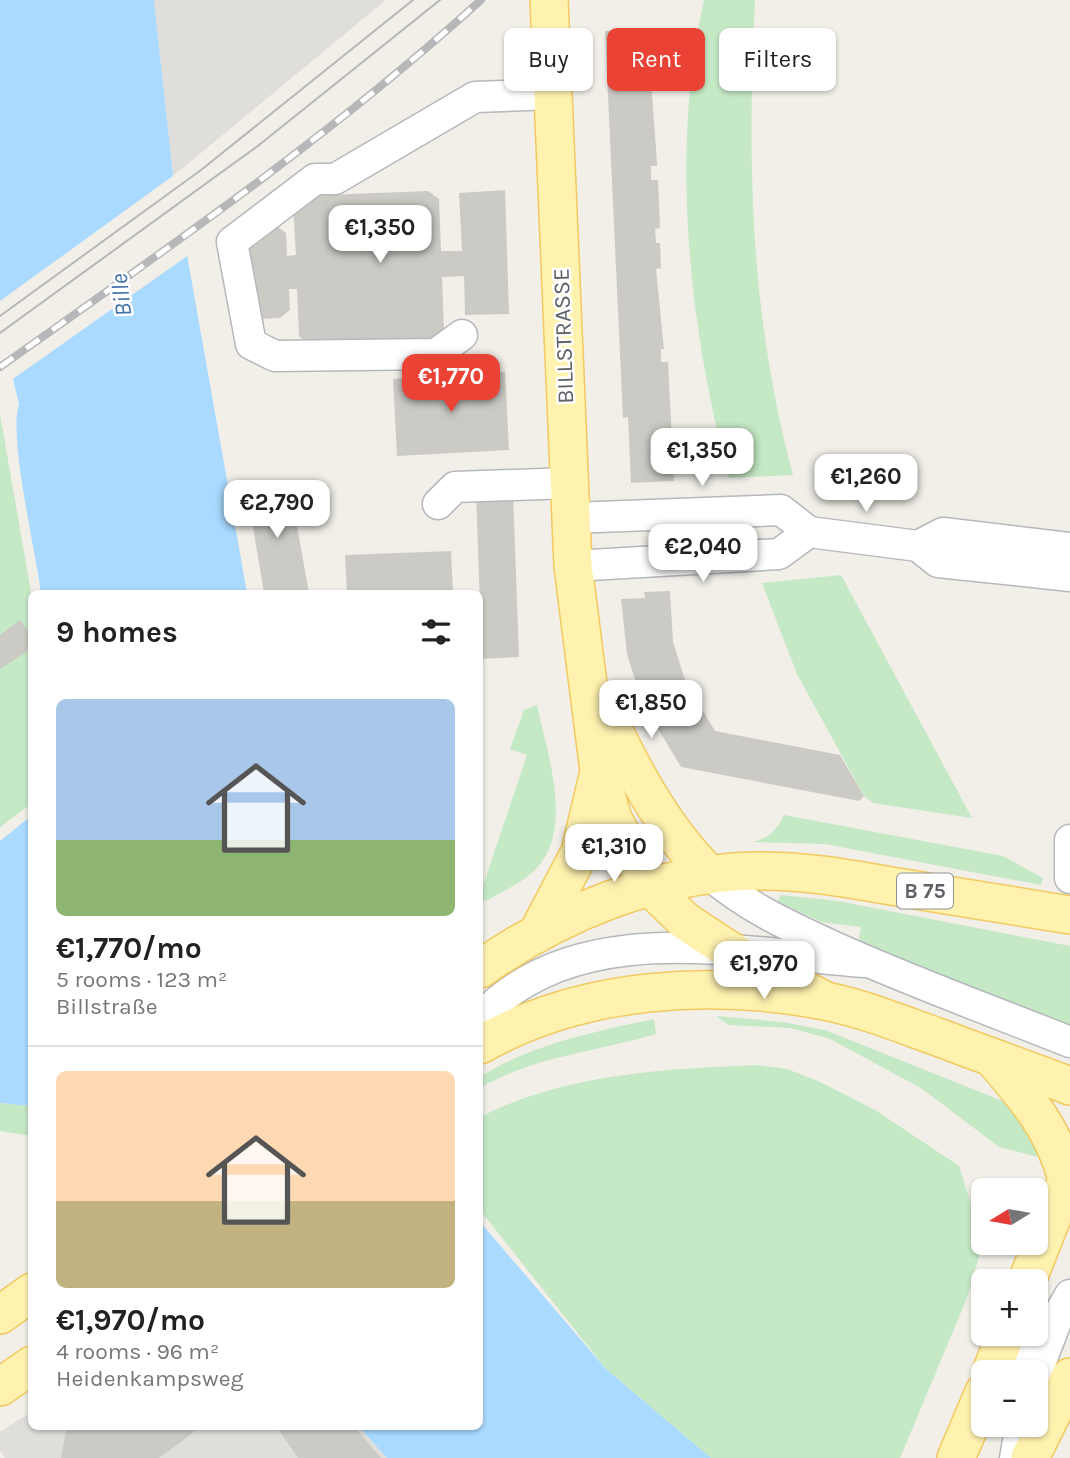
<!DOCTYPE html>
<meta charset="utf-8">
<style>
body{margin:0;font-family:Karla,sans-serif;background:#f6f6f6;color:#222;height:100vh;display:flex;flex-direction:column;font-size:26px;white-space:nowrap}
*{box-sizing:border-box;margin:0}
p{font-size:23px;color:#767676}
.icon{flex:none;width:38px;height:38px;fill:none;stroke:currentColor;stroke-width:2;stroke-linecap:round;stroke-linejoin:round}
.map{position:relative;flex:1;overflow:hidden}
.details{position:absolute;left:28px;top:590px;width:455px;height:840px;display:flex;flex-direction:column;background:#fff;border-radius:10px;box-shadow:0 2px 5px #0004}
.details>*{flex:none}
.top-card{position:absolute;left:504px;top:28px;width:460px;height:63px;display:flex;gap:14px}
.needle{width:46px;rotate:259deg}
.controls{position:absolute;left:971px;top:1178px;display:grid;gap:14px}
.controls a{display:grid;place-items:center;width:77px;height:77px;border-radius:10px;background:#fff;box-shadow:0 2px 5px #0004;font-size:35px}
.price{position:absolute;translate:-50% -60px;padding:0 16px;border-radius:14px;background:#fff;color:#222;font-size:23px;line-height:46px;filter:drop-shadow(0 2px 4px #0008)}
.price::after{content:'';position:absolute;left:50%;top:42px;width:21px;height:16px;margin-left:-10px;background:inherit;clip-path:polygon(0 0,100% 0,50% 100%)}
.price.current{background:#ea4335;color:#fff}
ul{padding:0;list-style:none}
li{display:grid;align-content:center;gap:14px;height:371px;padding:0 28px}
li+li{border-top:2px solid #e0e0e0}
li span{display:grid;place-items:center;height:217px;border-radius:10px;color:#555}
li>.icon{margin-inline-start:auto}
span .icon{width:126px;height:126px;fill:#fffc;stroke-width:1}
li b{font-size:30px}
h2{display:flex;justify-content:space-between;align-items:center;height:84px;padding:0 28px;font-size:30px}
.chip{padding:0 24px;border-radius:10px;background:#fff;box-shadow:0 2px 5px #0004;font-size:24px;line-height:63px}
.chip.current{background:#ea4335;color:#fff}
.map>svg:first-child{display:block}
.industrial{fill:#e0deda}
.green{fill:#c5e8c5}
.water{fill:#aadaff}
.pier{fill:#f1efe8}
.building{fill:#cccac5}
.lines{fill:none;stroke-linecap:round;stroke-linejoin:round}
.minor-casing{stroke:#b5b8bc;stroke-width:33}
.major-casing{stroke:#f2c960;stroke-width:40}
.minor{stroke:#fff;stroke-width:30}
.major{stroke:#fff2af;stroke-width:37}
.tram{stroke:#b6b7b8;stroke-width:2}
.rail-casing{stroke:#b6b7b8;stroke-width:8}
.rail{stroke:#fff;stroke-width:5;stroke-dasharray:16;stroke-linecap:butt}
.labels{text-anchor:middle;stroke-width:5;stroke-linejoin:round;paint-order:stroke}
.shield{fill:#fff;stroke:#8f9295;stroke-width:2}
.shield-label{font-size:21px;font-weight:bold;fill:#5f6368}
.street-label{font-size:23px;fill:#5f6368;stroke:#fff}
.water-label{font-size:24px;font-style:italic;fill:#4174aa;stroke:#fff}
</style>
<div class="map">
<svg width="1070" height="1458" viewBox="0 0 1070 1458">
<rect width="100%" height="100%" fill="#f1efe8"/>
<!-- industrial -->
<path class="industrial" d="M 154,0 L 386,0 L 173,176 Z
M 31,1412 L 32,1426 L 358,1426 L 387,1458 L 5,1458 L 0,1450 L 0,1432 Z"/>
<!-- green -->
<path class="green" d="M 704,0 L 755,0 C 747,167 750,313 793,475 L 729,478 C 689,330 670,151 704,0 Z
M 0,414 L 32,598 L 31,804 L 0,827 Z
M 841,575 L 972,818 L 873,803 L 864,796 L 797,674 L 762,583 Z
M 537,705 C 547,754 576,832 533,872 C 520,884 501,892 486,901 L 480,899 L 480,882 L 484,883 L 527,755 L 510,749 L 524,710 Z
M 784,815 L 1003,856 L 1043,878 L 1041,885 L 825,844 L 753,842 C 771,837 776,831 784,815 Z
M 780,895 L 838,901 L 1070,946 L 1070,1029 L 858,945 L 861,927 L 822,922 L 778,902 Z
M 716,1016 L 782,1022 L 825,1030 L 1005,1102 L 1038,1135 L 1042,1158 L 999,1147 L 921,1088 L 830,1039 L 791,1028 L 729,1025 Z
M 654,1019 L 656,1034 C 595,1052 535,1056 480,1088 L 480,1077 C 532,1044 594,1032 654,1019 Z
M 756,1065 L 787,1069 L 818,1081 L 875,1110 L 959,1166 L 983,1242 L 967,1298 L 900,1458 L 711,1458 L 606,1369 L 480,1210 L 480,1117 C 564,1074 663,1069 756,1065 Z
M 0,1103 L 31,1106 L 31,1136 L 0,1131 Z"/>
<!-- water -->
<path class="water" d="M 0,0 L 154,0 L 173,176 L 247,593 L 41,593 C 36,552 8,437 19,404 L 0,325 Z
M 31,816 L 31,1106 L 0,1103 L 0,841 Z
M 480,1222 L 606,1369 L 711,1458 L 387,1458 L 358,1426 L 480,1426 Z"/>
<!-- pier -->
<path class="pier" d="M 177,173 L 190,254 L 10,381 L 0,339 L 0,301 Z"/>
<!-- building -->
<path class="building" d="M 647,29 L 656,148 L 657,166 L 651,166 L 651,180 L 658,180 L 660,228 L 655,229 L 656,243 L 660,243 L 661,268 L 656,269 L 664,349 L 661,349 L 661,362 L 668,362 L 674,481 L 631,483 L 628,417 L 623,418 L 605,31 Z
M 505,190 L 509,314 L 465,315 L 464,276 L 442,277 L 444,329 L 432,340 L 308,345 L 299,336 L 297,289 L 289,289 L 290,310 L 280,318 L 259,319 L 245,235 L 254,227 L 277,226 L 286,233 L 287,256 L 296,255 L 293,205 L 301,196 L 428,191 L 439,199 L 441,251 L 462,251 L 459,193 Z
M 505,372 L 509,450 L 397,456 L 393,379 Z
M 246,485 L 290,487 L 309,593 L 264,593 Z
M 513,492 L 519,657 L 482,659 L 476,493 Z
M 451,551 L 453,593 L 347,593 L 345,555 Z
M 670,591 L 673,642 L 686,683 L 715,731 L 840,755 L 864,796 L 859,801 L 681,767 L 642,702 L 627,654 L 621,599 L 645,598 L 644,592 Z
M 20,620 L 32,637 L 32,648 L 0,669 L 0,635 Z
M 67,1426 L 202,1426 L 159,1458 L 61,1458 Z
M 276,1426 L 354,1426 L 381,1458 L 298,1458 Z"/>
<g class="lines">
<defs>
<path id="minor" d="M 462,335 L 436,354 L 275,356 L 251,344 L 232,242 L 315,179 L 335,179 L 475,97 L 553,94
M 438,504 L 455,487 L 570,483
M 571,518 L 781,510 L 809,532 L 918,546 L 938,562 L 1070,576
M 918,546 L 943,533 L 1070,548
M 573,566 L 779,554 L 809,532
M 1070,840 L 1070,878
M 710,875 C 747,907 787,925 830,945 C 909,981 990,1010 1070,1042
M 480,1018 C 577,914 741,954 866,962
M 1011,1372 L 1043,1334
M 1036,1374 L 1059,1314 L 1070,1295
M 1015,1458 L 1021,1424"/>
<path id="major" d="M 549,0 L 573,566 L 599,771 L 613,819 L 649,886 L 685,921 L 729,950 L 826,1001
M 599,700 C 629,763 660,826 710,875
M 537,934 L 580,852 L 598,776
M 480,969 C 560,913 656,873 755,871 C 802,870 851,879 897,887 C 955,896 1012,906 1070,915
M 480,1045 C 582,987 711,979 825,1001 C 866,1009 906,1026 946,1040 C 987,1056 1029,1070 1070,1086
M 994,1060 C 1027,1098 1055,1131 1067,1180
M 1027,1281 L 1070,1172
M 0,1315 L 32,1292
M 991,1372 L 1006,1334
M 0,1387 L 32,1365
M 956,1458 L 984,1392
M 1030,1458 L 1070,1377"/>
</defs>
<!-- minor casing -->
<use href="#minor" class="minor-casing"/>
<!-- major casing -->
<use href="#major" class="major-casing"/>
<!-- minor -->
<use href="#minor" class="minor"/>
<!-- major -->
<use href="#major" class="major"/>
<!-- tram -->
<path class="tram" d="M 0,316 L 201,170 L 413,0
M 0,333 L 259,145 L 440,0"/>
<defs>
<path id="rail" d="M 0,367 C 165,250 331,136 481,0"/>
</defs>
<!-- rail casing -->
<use href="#rail" class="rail-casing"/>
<!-- rail -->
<use href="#rail" class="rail"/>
</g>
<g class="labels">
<!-- shield labels -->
<rect class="shield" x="897" y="873.5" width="56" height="35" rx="5"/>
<g class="shield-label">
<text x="925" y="898">B 75</text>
</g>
<!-- street labels -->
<g class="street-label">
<text transform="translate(563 336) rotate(-92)" y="8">BILLSTRASSE</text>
</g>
<!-- water labels -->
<g class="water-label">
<text transform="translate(121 295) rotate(-97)" y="8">Bille</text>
</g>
</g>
</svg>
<div class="controls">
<a><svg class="needle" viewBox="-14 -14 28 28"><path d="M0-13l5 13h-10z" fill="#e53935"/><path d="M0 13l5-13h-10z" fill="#767676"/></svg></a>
<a>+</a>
<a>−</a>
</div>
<b class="price" style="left:380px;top:265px">€1,350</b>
<b class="price current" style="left:451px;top:414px">€1,770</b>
<b class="price" style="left:702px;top:488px">€1,350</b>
<b class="price" style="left:866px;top:514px">€1,260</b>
<b class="price" style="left:277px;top:540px">€2,790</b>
<b class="price" style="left:703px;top:584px">€2,040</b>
<b class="price" style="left:651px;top:740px">€1,850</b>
<b class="price" style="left:614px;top:884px">€1,310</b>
<b class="price" style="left:764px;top:1001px">€1,970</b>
<div class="top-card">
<a class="chip">Buy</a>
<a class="chip current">Rent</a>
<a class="chip">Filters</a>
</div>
<section class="details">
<h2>9 homes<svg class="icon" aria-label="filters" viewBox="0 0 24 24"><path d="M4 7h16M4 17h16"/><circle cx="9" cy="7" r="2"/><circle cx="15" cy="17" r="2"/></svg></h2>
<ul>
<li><span style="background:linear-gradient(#a9c7e8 65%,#8fb573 0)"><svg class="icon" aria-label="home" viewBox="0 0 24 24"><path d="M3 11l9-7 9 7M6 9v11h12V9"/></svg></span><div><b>€1,770/mo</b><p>5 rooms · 123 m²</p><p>Billstraße</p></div></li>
<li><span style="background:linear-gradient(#ffd9b3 60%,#c2b280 0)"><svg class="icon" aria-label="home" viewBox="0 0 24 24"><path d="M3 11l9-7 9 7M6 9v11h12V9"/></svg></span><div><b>€1,970/mo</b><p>4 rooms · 96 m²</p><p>Heidenkampsweg</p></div></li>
</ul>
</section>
</div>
